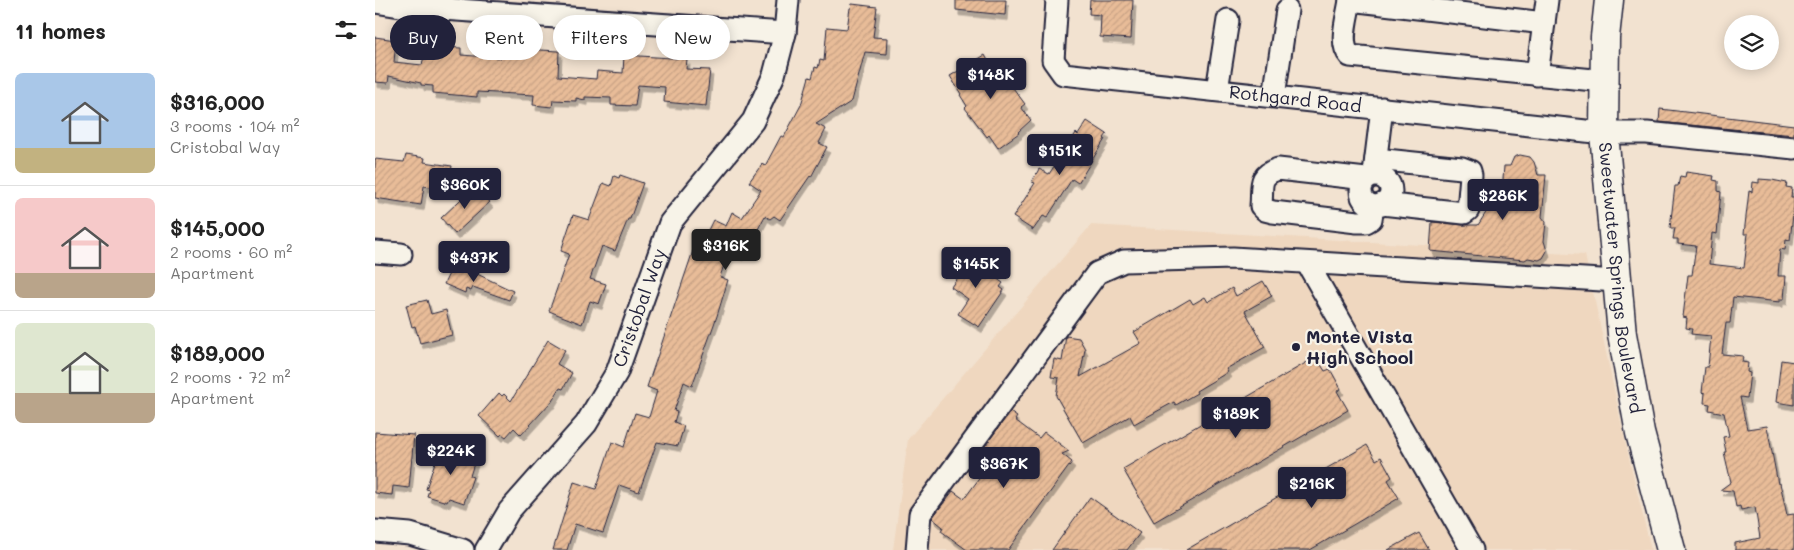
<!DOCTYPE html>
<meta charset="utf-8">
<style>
body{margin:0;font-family:Mali,sans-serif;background:#f2f2f2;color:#222;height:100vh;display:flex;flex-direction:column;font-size:19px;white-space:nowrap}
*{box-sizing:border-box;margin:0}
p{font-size:16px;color:#767676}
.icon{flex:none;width:28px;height:28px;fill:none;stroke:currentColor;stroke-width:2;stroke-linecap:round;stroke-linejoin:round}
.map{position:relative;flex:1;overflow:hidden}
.drawer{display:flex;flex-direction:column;background:#fff;width:375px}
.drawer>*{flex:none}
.hud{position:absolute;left:15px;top:15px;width:475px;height:45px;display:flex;gap:10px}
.controls{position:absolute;left:1349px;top:15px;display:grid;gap:10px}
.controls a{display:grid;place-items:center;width:55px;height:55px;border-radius:50%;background:#fff;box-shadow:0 2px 12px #0003;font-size:25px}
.price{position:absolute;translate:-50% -42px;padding:0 11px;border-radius:5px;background:#22223b;color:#fff;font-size:16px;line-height:32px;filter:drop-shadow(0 1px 2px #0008)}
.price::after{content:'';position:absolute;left:50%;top:30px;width:15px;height:11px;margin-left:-8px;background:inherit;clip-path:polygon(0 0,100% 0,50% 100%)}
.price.active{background:#222;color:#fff}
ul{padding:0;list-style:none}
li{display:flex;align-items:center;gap:15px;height:125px;padding:0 15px}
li+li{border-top:1px solid #e0e0e0}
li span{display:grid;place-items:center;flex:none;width:140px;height:100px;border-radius:8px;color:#555}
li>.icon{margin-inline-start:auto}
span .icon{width:60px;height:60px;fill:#fffc;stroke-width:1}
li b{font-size:21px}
h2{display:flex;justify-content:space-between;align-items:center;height:60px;padding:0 15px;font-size:21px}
.chip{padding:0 18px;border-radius:22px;background:#fff;box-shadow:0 2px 12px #0003;font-size:18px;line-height:45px}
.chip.active{background:#22223b;color:#fff}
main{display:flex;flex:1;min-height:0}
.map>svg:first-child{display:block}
.built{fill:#efd7bf}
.building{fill:url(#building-hatch);stroke:#22223b;filter:url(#shadow)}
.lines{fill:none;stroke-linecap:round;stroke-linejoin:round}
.minor-casing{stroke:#22223b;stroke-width:25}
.major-casing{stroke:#22223b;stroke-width:31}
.minor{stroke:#f7f3e8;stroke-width:21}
.major{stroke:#f7f3e8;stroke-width:28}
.poi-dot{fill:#22223b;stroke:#f7f3e8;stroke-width:2}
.labels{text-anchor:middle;stroke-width:4.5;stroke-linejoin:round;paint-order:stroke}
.street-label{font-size:18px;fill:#22223b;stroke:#f7f3e8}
.poi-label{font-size:18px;font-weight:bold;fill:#22223b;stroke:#f7f3e8;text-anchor:start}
</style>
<main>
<section class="drawer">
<h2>11 homes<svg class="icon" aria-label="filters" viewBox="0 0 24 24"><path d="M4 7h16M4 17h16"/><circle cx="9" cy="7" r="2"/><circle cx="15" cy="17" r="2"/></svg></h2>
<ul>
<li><span style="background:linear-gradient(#a9c7e8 75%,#c2b280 0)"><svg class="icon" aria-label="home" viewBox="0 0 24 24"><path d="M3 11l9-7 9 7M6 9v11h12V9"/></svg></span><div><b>$316,000</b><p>3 rooms · 104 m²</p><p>Cristobal Way</p></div></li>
<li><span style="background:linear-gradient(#f6c9c9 75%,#b9a48a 0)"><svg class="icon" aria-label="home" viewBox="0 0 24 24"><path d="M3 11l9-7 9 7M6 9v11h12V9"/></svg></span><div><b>$145,000</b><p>2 rooms · 60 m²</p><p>Apartment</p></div></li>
<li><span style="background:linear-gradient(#dfe7d0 70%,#b9a48a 0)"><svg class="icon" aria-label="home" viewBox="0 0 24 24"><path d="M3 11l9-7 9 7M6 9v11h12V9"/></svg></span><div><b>$189,000</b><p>2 rooms · 72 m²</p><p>Apartment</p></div></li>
</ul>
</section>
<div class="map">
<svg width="1419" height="550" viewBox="0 0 1419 550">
<defs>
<pattern id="building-hatch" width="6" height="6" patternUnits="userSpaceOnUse" patternTransform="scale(1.25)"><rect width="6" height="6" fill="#e8bc98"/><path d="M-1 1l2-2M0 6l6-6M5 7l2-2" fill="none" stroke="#c7a184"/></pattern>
<filter id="shadow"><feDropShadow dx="3" dy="5.5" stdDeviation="0" flood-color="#0004"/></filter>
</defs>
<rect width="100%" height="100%" fill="#f2e2d0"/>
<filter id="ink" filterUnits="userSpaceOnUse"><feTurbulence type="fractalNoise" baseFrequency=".02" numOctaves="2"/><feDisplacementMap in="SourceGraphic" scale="10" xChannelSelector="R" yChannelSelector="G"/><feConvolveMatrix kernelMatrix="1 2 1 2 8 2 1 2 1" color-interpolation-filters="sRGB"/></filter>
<g filter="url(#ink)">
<!-- built -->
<path class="built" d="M 716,225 L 1210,255 L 1251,445 L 1276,550 L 518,550 L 533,439 Z"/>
<!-- building -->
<path class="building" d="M 581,0 L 631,0 L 630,15 L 581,10 Z
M 715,0 L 758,0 L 756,39 L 725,37 L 726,15 L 714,14 Z
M 477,4 L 502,7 L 498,37 L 513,38 L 512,54 L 490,52 L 477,101 L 441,124 L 451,129 L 444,143 L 452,147 L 436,177 L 435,176 L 405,220 L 399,216 L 395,219 L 390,216 L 375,244 L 372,242 L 365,255 L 354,250 L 345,277 L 353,280 L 342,316 L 317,386 L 309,382 L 299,411 L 302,412 L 299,422 L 309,426 L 303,446 L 282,442 L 264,492 L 244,485 L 228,533 L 200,524 L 192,550 L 178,550 L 199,482 L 221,489 L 237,442 L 249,447 L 260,413 L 274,417 L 282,391 L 272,387 L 318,251 L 322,252 L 338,220 L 351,226 L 357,212 L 367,218 L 386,190 L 374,182 L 387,164 L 390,166 L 406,136 L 409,137 L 426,105 L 434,77 L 437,78 L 440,67 L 443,68 L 445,60 L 449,61 L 452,27 L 472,29 L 475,8 L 476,8 Z
M 0,37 L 21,40 L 19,62 L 47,65 L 48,60 L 50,59 L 63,60 L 64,47 L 86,48 L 86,55 L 126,58 L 127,48 L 184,51 L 183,76 L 221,79 L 222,71 L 248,73 L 249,55 L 312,59 L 311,69 L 335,70 L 331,106 L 289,102 L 290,87 L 263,85 L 260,106 L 236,105 L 236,98 L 210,97 L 210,100 L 201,98 L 201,101 L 178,100 L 177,107 L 158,105 L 159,95 L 102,92 L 102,97 L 58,93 L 58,86 L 46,85 L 46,83 L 14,76 L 13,83 L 0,82 Z
M 610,55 L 617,68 L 625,63 L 635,80 L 633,81 L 650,104 L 646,107 L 656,120 L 643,132 L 644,133 L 623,148 L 614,135 L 612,137 L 590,108 L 592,106 L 585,95 L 586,94 L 575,76 Z
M 1285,109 L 1419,125 L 1419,135 L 1284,122 Z
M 712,121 L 732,134 L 729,138 L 730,139 L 703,183 L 697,179 L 672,218 L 668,216 L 658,230 L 638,217 L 660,183 L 657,182 L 664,169 L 674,174 L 701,133 L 703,135 Z
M 31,155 L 50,158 L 49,162 L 77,166 L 73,190 L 49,186 L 46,205 L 0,198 L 0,159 L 29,162 Z
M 1145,155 L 1155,157 L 1159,162 L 1163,175 L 1171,175 L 1167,217 L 1171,222 L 1169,241 L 1172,251 L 1168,258 L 1164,260 L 1153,258 L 1150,260 L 1055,251 L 1057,222 L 1088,225 L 1103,225 L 1112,211 L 1126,206 L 1129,166 L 1135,166 L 1139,157 Z
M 1311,172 L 1339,176 L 1338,180 L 1343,181 L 1343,191 L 1346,192 L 1342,234 L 1337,233 L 1334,264 L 1369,268 L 1373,234 L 1369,234 L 1374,191 L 1377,192 L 1378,182 L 1384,183 L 1384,179 L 1397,180 L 1412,183 L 1411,187 L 1417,188 L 1416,197 L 1419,197 L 1419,206 L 1415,240 L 1411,239 L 1410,250 L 1405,249 L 1403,276 L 1411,276 L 1409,299 L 1405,299 L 1405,302 L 1358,297 L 1355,323 L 1351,323 L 1347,354 L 1368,356 L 1367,362 L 1373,363 L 1372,372 L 1375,373 L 1372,398 L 1365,397 L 1372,429 L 1392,426 L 1403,484 L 1405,483 L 1412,515 L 1419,514 L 1419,550 L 1360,550 L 1360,543 L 1385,538 L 1380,507 L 1366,510 L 1365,506 L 1361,507 L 1358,491 L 1345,490 L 1356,482 L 1349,452 L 1351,452 L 1348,437 L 1354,436 L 1349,413 L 1334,410 L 1335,404 L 1329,403 L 1330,393 L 1327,392 L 1330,367 L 1333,367 L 1336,336 L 1316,334 L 1317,329 L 1311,328 L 1312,318 L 1308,317 L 1313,275 L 1317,275 L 1321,246 L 1303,244 L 1303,239 L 1298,239 L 1300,228 L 1295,228 L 1300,186 L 1303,186 L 1305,176 L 1310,177 Z
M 245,175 L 268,183 L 255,219 L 253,219 L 240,251 L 227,246 L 215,279 L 231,284 L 224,304 L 215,301 L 207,324 L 174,311 L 194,254 L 186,251 L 198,215 L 214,220 L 228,183 L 236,186 L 239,176 L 244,178 Z
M 100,186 L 115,202 L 80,234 L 66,218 Z
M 588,252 L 616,270 L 614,273 L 628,283 L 625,287 L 629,290 L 604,327 L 583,314 L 593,299 L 576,287 L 585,274 L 576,269 Z
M 79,263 L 138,291 L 134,300 L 98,287 L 96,291 L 91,289 L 90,293 L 69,284 Z
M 888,281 L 897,296 L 870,311 L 890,347 L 851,369 L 853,372 L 821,391 L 822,393 L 801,405 L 799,402 L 759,424 L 755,416 L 708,443 L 681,396 L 684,378 L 676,377 L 679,359 L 687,361 L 691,336 L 704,338 L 710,349 L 705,377 L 766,343 L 759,332 L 815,299 L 818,304 L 830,297 L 833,302 L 857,288 L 861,296 Z
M 52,300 L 56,314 L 71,310 L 77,335 L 45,343 L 40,326 L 37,327 L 31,305 Z
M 173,340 L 190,350 L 182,364 L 197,373 L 188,389 L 185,388 L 176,403 L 175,403 L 146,435 L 139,428 L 131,437 L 127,434 L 125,436 L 104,416 L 124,393 L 127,396 L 129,394 L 136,401 Z
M 941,357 L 950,371 L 955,369 L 966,389 L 962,391 L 973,410 L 779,522 L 748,469 Z
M 1406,360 L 1419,362 L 1419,405 L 1401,402 Z
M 635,412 L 642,417 L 640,420 L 664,438 L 669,432 L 694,451 L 687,454 L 697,462 L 633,550 L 592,550 L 566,531 L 568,527 L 557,518 L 578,491 L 589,499 L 609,472 L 597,464 Z
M 0,432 L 39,435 L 34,488 L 18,486 L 17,495 L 0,493 Z
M 992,445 L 1001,460 L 1006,457 L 1017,477 L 1013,480 L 1024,498 L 935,550 L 811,550 Z
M 68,446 L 101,457 L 95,476 L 98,477 L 89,503 L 74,498 L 72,502 L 52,496 L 54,490 L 51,489 L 63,453 L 66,447 Z
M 715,497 L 765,533 L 752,550 L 677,550 Z
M 1044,533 L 1054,550 L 1013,550 Z"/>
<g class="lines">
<defs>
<g id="minor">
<path id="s1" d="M 682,0 L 678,60 L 688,74 L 1229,133 L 1272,133 L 1419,148"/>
<path d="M 975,0 C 973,16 963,43 975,56 L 1229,81"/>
<path d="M 975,0 L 1169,23"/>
<path d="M 0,2 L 25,6 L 410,33"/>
<path d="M 1162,75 L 1172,0"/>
<path d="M 842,90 L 853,20"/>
<path d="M 899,96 L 912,10"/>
<path d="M 1001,159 L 1087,168 L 1095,171 L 1096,175 L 1093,210 L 1089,213 L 1007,204"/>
<path d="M 999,173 L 1007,108"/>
<circle cx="1001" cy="191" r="15"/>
<path d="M 991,179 L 903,169 C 882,176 888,186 886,206 L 890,210 L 898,212 L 982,222 L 991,222 L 996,219 L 998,206"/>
<path d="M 0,252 L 26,254"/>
<path d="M 932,263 L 1097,550"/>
<path d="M 0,531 L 35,534 L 88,550"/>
<path id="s2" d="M 111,550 L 134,511 L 211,424 L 242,372 L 295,223 L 378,121 L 399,75 L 410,33 L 413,0"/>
<path d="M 542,550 L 545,514 L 722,273 L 749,261 L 858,258 L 1243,281"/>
</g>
<g id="major">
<path id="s3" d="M 1234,0 L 1230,37 L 1229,133 L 1247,334 L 1265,433 L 1296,550"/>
</g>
</defs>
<!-- minor casing -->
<use href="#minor" class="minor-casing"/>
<!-- major casing -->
<use href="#major" class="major-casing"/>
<!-- minor -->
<use href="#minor" class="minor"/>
<!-- major -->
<use href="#major" class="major"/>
</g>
</g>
<!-- markers -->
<circle class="poi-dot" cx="921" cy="347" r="5"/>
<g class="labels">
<!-- street labels -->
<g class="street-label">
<text dy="6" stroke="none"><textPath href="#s1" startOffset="311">Rothgard Road</textPath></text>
<text dy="6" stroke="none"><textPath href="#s3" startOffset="279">Sweetwater Springs Boulevard</textPath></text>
<text dy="6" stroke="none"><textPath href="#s2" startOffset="290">Cristobal Way</textPath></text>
</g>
<!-- poi labels -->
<g class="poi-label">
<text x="931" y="343">Monte Vista<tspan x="931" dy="21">High School</tspan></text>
</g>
</g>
</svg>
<div class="controls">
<a><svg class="icon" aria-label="layers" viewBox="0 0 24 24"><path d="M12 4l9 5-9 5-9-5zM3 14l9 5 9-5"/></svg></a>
</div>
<b class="price" style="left:616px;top:100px">$148K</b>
<b class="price" style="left:685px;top:176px">$151K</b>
<b class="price" style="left:90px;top:210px">$360K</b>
<b class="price" style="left:1128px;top:221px">$286K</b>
<b class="price active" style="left:351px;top:271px">$316K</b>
<b class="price" style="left:99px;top:283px">$437K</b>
<b class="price" style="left:601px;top:289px">$145K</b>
<b class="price" style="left:861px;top:439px">$189K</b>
<b class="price" style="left:76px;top:476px">$224K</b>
<b class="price" style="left:629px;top:489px">$367K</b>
<b class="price" style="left:937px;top:509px">$216K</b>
<div class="hud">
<a class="chip active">Buy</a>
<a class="chip">Rent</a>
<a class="chip">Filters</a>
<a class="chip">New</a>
</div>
</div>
</main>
